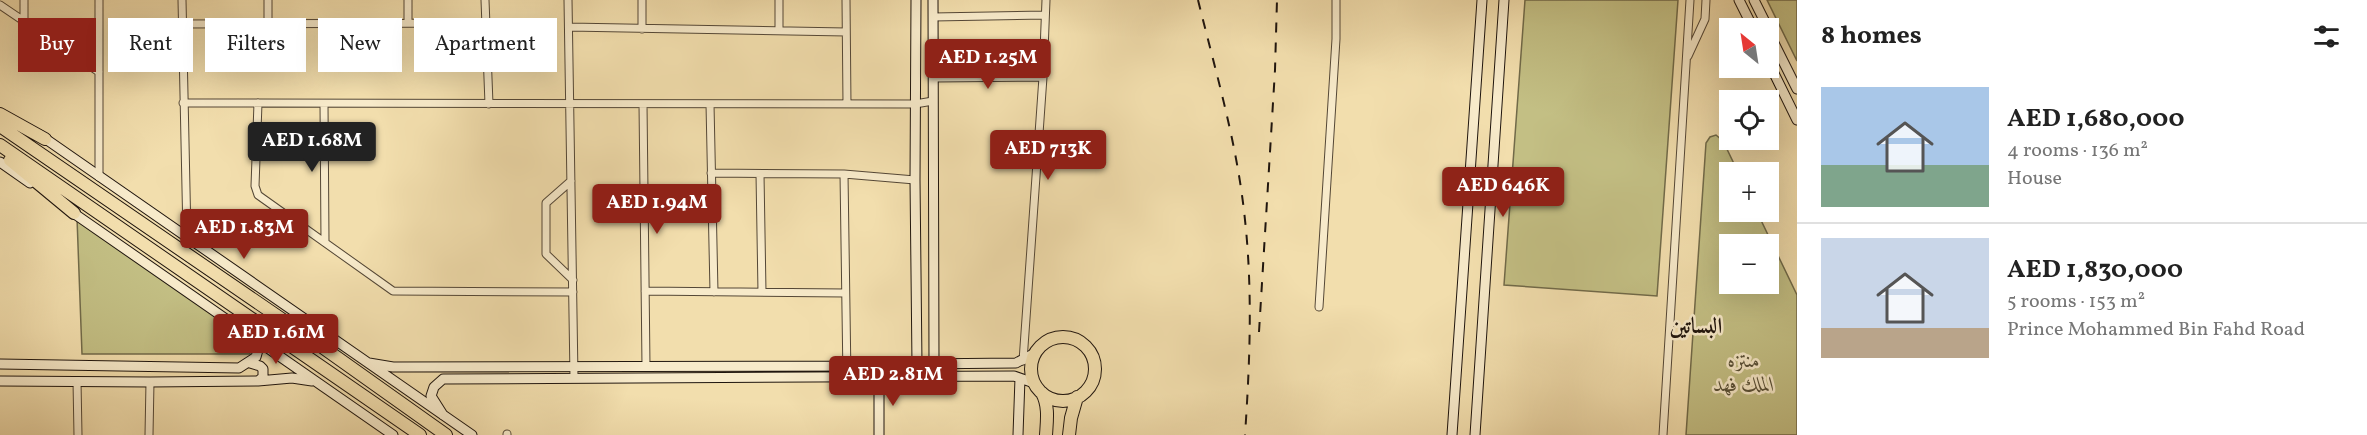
<!DOCTYPE html>
<meta charset="utf-8">
<style>
body{margin:0;font-family:Vollkorn,Amiri,serif;background:#f2f2f2;color:#222;height:100vh;display:flex;flex-direction:column;font-size:22px;white-space:nowrap}
*{box-sizing:border-box;margin:0}
p{font-size:20px;color:#767676}
.icon{flex:none;width:33px;height:33px;fill:none;stroke:currentColor;stroke-width:2;stroke-linecap:round;stroke-linejoin:round}
.map{position:relative;flex:1;overflow:hidden}
.side{display:flex;flex-direction:column;background:#fff;width:570px}
.side>*{flex:none}
.banner{position:absolute;left:18px;top:18px;width:570px;height:54px;display:flex;gap:12px}
.needle{width:39px;rotate:330deg}
.tools{position:absolute;left:1719px;top:18px;display:grid;gap:12px}
.tools a{display:grid;place-items:center;width:60px;height:60px;border-radius:0px;background:#fff;box-shadow:0 6px 24px #0002;font-size:30px}
.price{position:absolute;translate:-50% -51px;padding:0 14px;border-radius:6px;background:#8f2418;color:#fff;font-size:20px;line-height:39px;filter:drop-shadow(0 2px 3px #0008)}
.price::after{content:'';position:absolute;left:50%;top:36px;width:18px;height:14px;margin-left:-9px;background:inherit;clip-path:polygon(0 0,100% 0,50% 100%)}
.price.current{background:#222;color:#fff}
ul{padding:0;list-style:none}
li{display:flex;align-items:center;gap:18px;height:150px;padding:0 24px}
li+li{border-top:2px solid #e0e0e0}
li span{display:grid;place-items:center;flex:none;width:168px;height:120px;border-radius:0px;color:#555}
li>.icon{margin-inline-start:auto}
span .icon{width:72px;height:72px;fill:#fffc;stroke-width:1}
li b{font-size:26px}
h2{display:flex;justify-content:space-between;align-items:center;height:72px;padding:0 24px;font-size:26px}
.pill{padding:0 21px;border-radius:0px;background:#fff;box-shadow:0 6px 24px #0002;font-size:21px;line-height:54px}
.pill.current{background:#8f2418;color:#fff}
main{display:flex;flex:1;min-height:0}
.map>svg:first-child{display:block}
.green{fill:#c3bf84;stroke:#716a49;stroke-width:1.5;fill-rule:evenodd}
.lines{fill:none;stroke-linecap:round;stroke-linejoin:round}
.street-casing{stroke:#544736;stroke-width:9}
.secondary-casing{stroke:#1f150e;stroke-width:11}
.highway-casing{stroke:#1f150e;stroke-width:14}
.street{stroke:#f7eaca;stroke-width:7}
.secondary{stroke:#f7eaca;stroke-width:9}
.highway{stroke:#f2dead;stroke-width:12}
.rail{stroke:#1f150e;stroke-width:2;stroke-dasharray:10 10;stroke-linecap:butt}
.labels{text-anchor:middle;stroke-width:5;stroke-linejoin:round;paint-order:stroke}
.park-label{font-size:21px;font-style:italic;fill:#585037;stroke:#f7eaca}
.neighbourhood-label{font-size:22px;font-weight:bold;fill:#1f150e;stroke:#f7eaca}
</style>
<main>
<div class="map">
<svg width="1797" height="435" viewBox="0 0 1797 435">
<rect width="100%" height="100%" fill="#f2dead"/>
<filter id="stains"><feTurbulence type="fractalNoise" baseFrequency=".00333" numOctaves="4"/><feColorMatrix values="0 0 0 0 .2 0 0 0 0 .09 0 0 0 0 .02 0 0 0 .5 -.17"/></filter>
<radialGradient id="worn" r=".72"><stop offset=".6" stop-color="#630" stop-opacity="0"/><stop offset="1" stop-color="#630" stop-opacity=".3"/></radialGradient>
<!-- green -->
<path class="green" d="M 1525,0 L 1678,0 L 1657,296 L 1504,285 Z
M 1767,0 L 1797,0 L 1797,61 Z
M 1716,135 L 1723,141 L 1738,172 L 1730,172 L 1730,212 L 1757,212 L 1797,295 L 1797,435 L 1686,435 L 1706,143 L 1710,137 ZM 1730,244 L 1768,244 L 1768,284 L 1730,284 Z
M 77,218 L 250,341 L 250,354 L 82,354 Z"/>
<g class="lines">
<defs>
<path id="street" d="M 24,0 L 24,21
M 182,0 L 187,236
M 268,0 L 268,24
M 408,0 L 408,23
M 485,0 L 489,104
M 568,0 L 574,377
M 642,0 L 642,29
M 779,0 L 779,31
M 846,0 L 847,104
M 0,5 L 99,72
M 933,17 L 1045,15
M 182,24 L 485,23
M 569,27 L 846,32
M 1688,56 L 1705,19 L 1706,0
M 933,78 L 1043,77
M 183,103 L 915,104 L 933,101
M 258,103 L 255,186 L 258,195 L 393,291 L 573,292
M 324,104 L 325,242
M 643,104 L 646,366
M 710,104 L 714,292
M 711,173 L 844,174 L 915,180
M 760,174 L 762,292
M 844,174 L 847,378
M 99,177 L 99,0
M 571,181 L 546,203 L 546,254 L 573,280
M 645,291 L 845,293
M 1319,307 L 1336,39 L 1336,0
M 1023,361 L 1043,77 L 1046,0
M 77,381 L 78,435
M 149,435 L 150,382
M 507,435 L 507,434
M 1663,435 L 1690,0"/>
<path id="secondary" d="M 916,0 L 915,180 L 917,364
M 933,0 L 934,363
M 1739,0 L 1753,28
M 1754,0 L 1768,28
M 1768,31 L 1797,89
M 1768,61 L 1797,120
M 40,135 L 472,435
M 0,162 L 30,183
M 69,210 L 393,435
M 250,363 L 260,366 L 263,369 L 263,377 L 258,381
M 369,363 L 393,367 L 874,366 L 917,364 L 1016,363 L 1035,353
M 0,364 L 239,368 L 256,357 L 258,350 L 251,338
M 0,381 L 150,382 L 258,381 L 292,378 L 312,381
M 443,415 L 431,396 L 434,387 L 443,379 L 1014,376 L 1034,383
M 879,435 L 879,378
M 1018,435 L 1020,378
M 1452,435 L 1482,0
M 1475,435 L 1504,0"/>
<path id="highway" d="M 0,114 L 45,139
M 0,126 L 318,344 L 446,435
M 0,145 L 420,435
M 10,160 L 74,213
M1031 369a32 32 0 1 1 64 0a32 32 0 1 1-64 0Z
M 1042,393 C 1049,406 1047,420 1046,435
M 1069,435 L 1071,418 L 1077,397"/>
</defs>
<!-- street casing -->
<use href="#street" class="street-casing"/>
<!-- secondary casing -->
<use href="#secondary" class="secondary-casing"/>
<!-- highway casing -->
<use href="#highway" class="highway-casing"/>
<!-- street -->
<use href="#street" class="street"/>
<!-- secondary -->
<use href="#secondary" class="secondary"/>
<!-- highway -->
<use href="#highway" class="highway"/>
<!-- rail -->
<path class="rail" d="M 1198,0 C 1215,69 1236,140 1244,211 C 1253,286 1250,360 1245,435
M 1259,332 L 1275,70 L 1277,0"/>
</g>
<g class="labels">
<!-- park labels -->
<g class="park-label">
<text x="1744" y="367">منتزه<tspan x="1744" dy="24">الملك فهد</tspan></text>
</g>
<!-- neighbourhood labels -->
<g class="neighbourhood-label">
<text x="1696" y="333">البساتين</text>
</g>
</g>
<rect width="100%" height="100%" filter="url(#stains)"/>
<rect width="100%" height="100%" fill="url(#worn)"/>
</svg>
<div class="tools">
<a><svg class="needle" viewBox="-14 -14 28 28"><path d="M0-13l5 13h-10z" fill="#e53935"/><path d="M0 13l5-13h-10z" fill="#767676"/></svg></a>
<a><svg class="icon" aria-label="locate" viewBox="0 0 24 24"><circle cx="12" cy="12" r="6"/><path d="M12 2v4M12 18v4M2 12h4M18 12h4"/></svg></a>
<a>+</a>
<a>−</a>
</div>
<b class="price" style="left:988px;top:90px">AED 1.25M</b>
<b class="price current" style="left:312px;top:173px">AED 1.68M</b>
<b class="price" style="left:1048px;top:181px">AED 713K</b>
<b class="price" style="left:1503px;top:218px">AED 646K</b>
<b class="price" style="left:657px;top:235px">AED 1.94M</b>
<b class="price" style="left:244px;top:260px">AED 1.83M</b>
<b class="price" style="left:276px;top:365px">AED 1.61M</b>
<b class="price" style="left:893px;top:407px">AED 2.81M</b>
<div class="banner">
<a class="pill current">Buy</a>
<a class="pill">Rent</a>
<a class="pill">Filters</a>
<a class="pill">New</a>
<a class="pill">Apartment</a>
</div>
</div>
<section class="side">
<h2>8 homes<svg class="icon" aria-label="filters" viewBox="0 0 24 24"><path d="M4 7h16M4 17h16"/><circle cx="9" cy="7" r="2"/><circle cx="15" cy="17" r="2"/></svg></h2>
<ul>
<li><span style="background:linear-gradient(#a9c7e8 65%,#7fa58c 0)"><svg class="icon" aria-label="home" viewBox="0 0 24 24"><path d="M3 11l9-7 9 7M6 9v11h12V9"/></svg></span><div><b>AED 1,680,000</b><p>4 rooms · 136 m²</p><p>House</p></div></li>
<li><span style="background:linear-gradient(#c9d6e8 75%,#b9a48a 0)"><svg class="icon" aria-label="home" viewBox="0 0 24 24"><path d="M3 11l9-7 9 7M6 9v11h12V9"/></svg></span><div><b>AED 1,830,000</b><p>5 rooms · 153 m²</p><p>Prince Mohammed Bin Fahd Road</p></div></li>
</ul>
</section>
</main>
